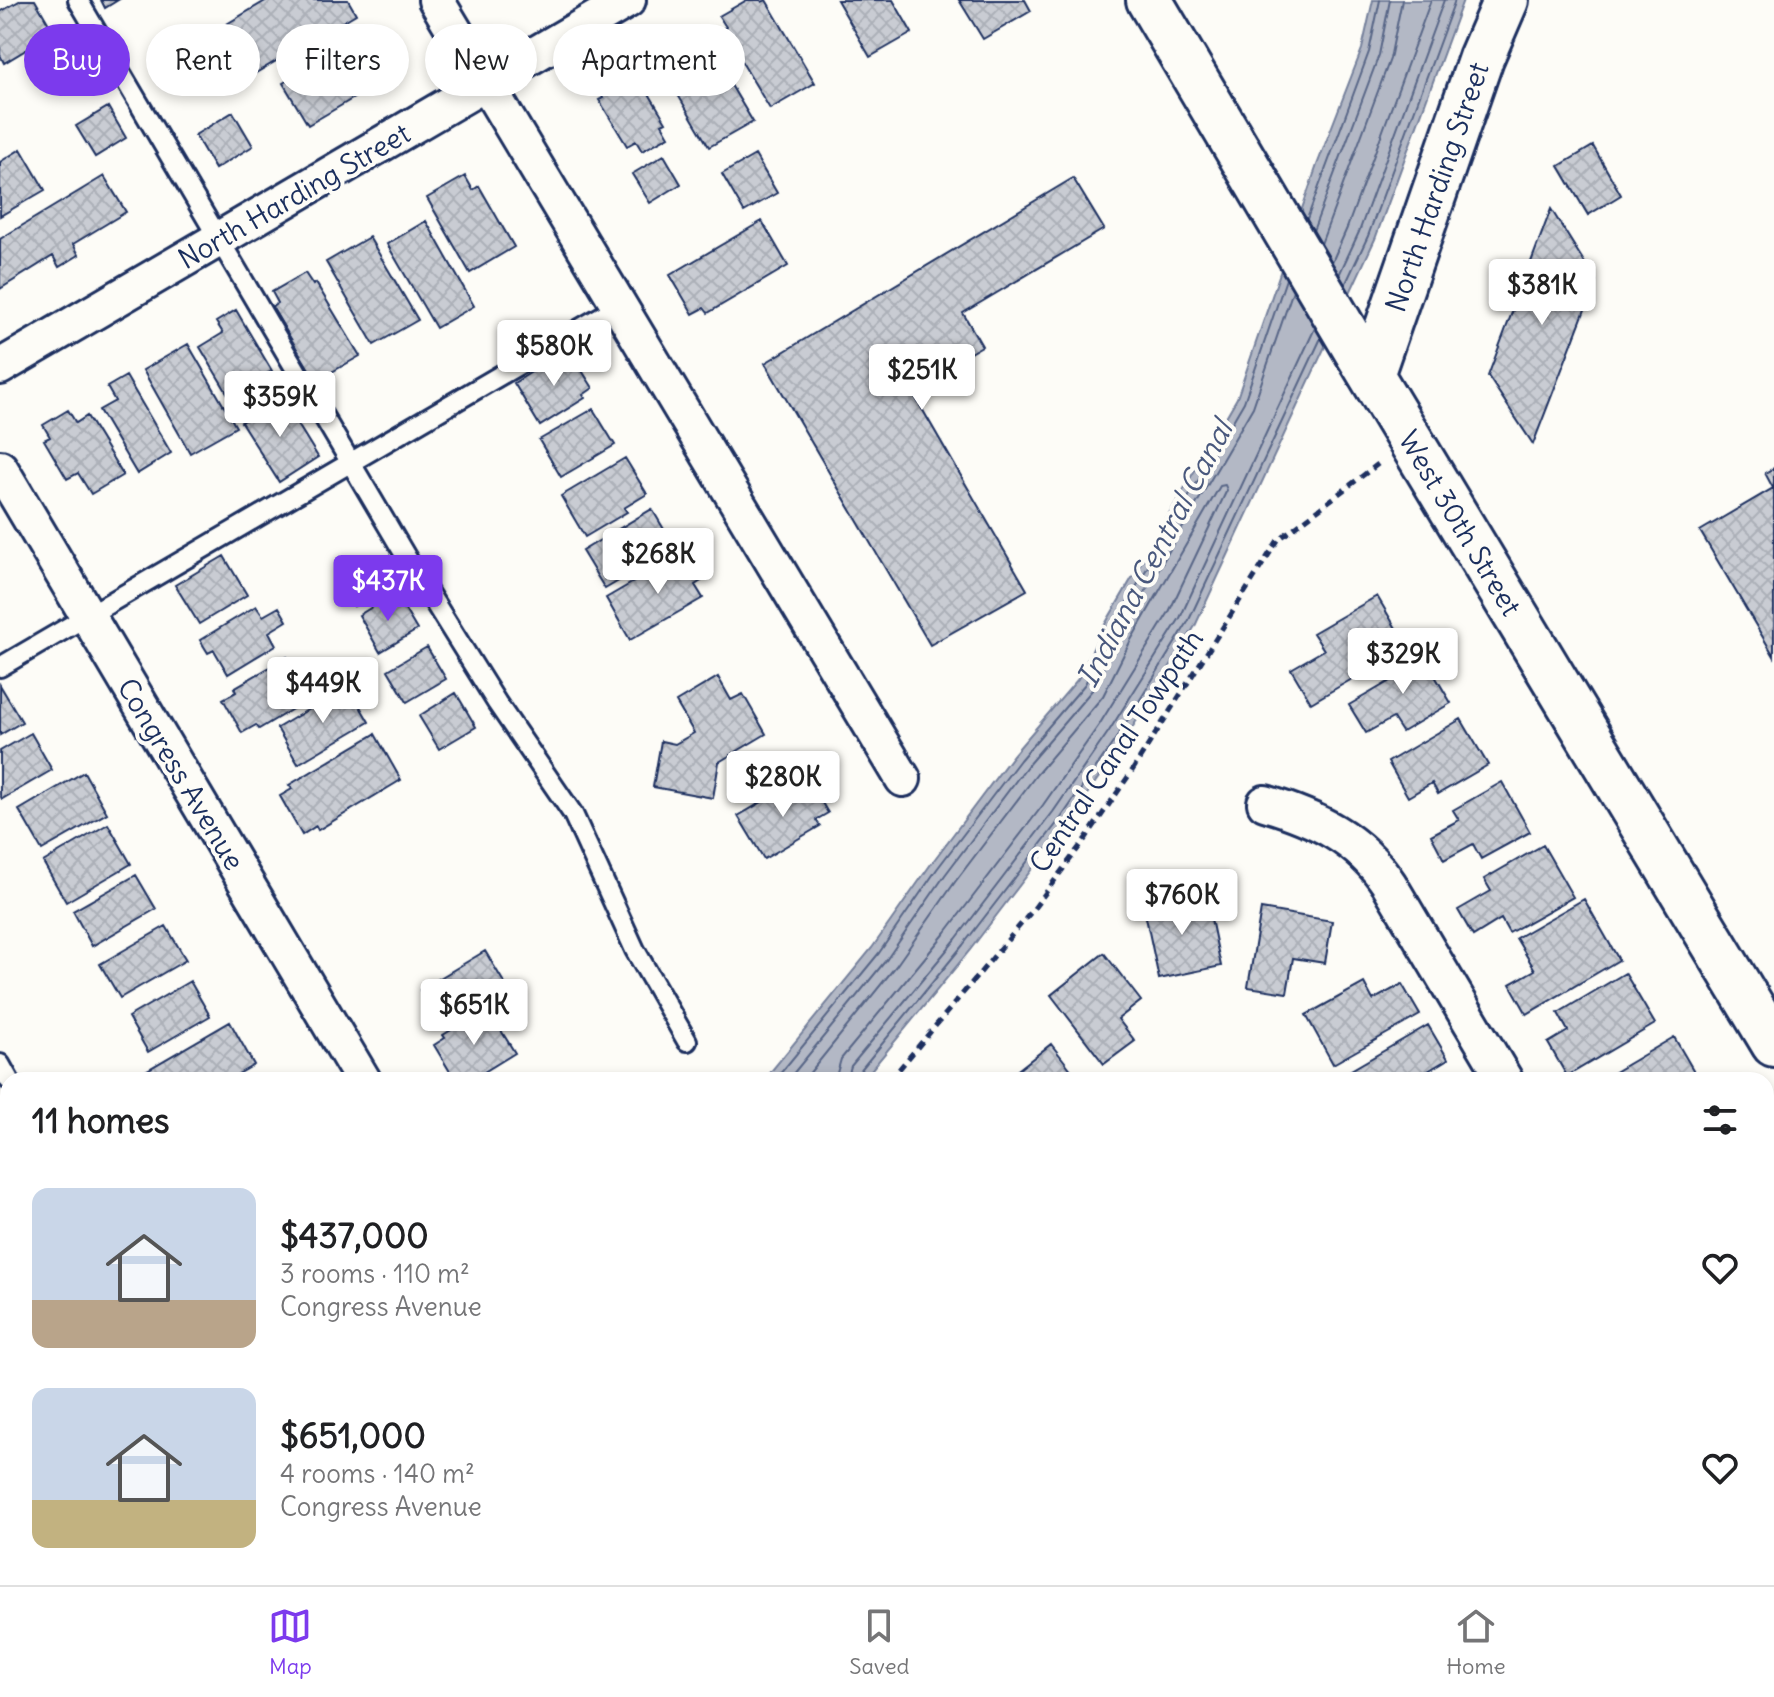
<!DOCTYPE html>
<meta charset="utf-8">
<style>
body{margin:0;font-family:Delius,sans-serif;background:#f2f2f2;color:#202124;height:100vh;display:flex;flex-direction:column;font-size:30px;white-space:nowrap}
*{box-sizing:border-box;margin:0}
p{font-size:26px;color:#757577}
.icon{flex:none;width:44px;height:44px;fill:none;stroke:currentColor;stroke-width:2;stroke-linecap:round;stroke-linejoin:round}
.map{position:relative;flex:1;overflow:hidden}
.sheet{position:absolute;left:0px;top:1072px;width:1774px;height:514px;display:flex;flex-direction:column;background:#fff;border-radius:24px 24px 0 0;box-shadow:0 4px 12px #0003}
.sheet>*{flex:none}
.hud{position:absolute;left:24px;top:24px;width:800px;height:72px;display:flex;gap:16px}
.price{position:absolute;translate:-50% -68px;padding:0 18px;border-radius:8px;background:#fff;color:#222;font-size:26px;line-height:52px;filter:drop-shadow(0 2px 4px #0008)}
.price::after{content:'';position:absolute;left:50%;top:48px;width:24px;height:18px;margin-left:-12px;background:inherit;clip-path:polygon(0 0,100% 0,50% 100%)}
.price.active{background:#7c3aed;color:#fff}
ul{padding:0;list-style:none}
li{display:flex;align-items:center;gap:24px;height:200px;padding:0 32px}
li span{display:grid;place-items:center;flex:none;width:224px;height:160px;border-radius:16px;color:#555}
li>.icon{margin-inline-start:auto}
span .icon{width:96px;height:96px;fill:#fffc;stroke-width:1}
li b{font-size:34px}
h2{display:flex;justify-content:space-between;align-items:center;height:96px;padding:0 32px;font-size:34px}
.chip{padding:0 28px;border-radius:36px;background:#fff;box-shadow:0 4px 12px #0003;font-size:28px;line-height:72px}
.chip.active{background:#7c3aed;color:#fff}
.tabs{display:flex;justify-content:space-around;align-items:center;height:112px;border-top:2px solid #e0e0e0;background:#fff;font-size:22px;color:#757577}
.tabs a{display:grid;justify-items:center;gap:4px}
.tabs .active{color:#7c3aed}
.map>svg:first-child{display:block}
.forest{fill:url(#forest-crowns);stroke:#7e88a0;stroke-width:2}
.water{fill:#b3b8c5;stroke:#76819c;stroke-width:2}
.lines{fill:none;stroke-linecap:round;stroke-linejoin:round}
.shore{stroke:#586687;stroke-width:2}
.building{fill:url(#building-cross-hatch);stroke:#1b2f5e;stroke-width:2}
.lane-casing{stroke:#1b2f5e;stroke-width:24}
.street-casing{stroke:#1b2f5e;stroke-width:40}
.secondary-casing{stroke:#1b2f5e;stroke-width:50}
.path{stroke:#1b2f5e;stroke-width:5;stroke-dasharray:8 6;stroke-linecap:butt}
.lane{stroke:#fdfcf7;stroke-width:18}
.street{stroke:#fdfcf7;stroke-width:34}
.secondary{stroke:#fdfcf7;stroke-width:44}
.labels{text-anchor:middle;stroke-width:8;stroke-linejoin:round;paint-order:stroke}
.street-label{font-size:28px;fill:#1b2f5e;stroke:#fdfcf7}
.water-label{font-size:30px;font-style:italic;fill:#49587d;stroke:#fdfcf7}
</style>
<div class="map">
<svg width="1774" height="1585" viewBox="0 0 1774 1585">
<defs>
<pattern id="forest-crowns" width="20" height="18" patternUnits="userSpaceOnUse" patternTransform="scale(2)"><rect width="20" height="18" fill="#e0e1e3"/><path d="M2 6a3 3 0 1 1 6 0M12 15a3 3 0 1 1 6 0" fill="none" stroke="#c0c1c5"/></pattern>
<pattern id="building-cross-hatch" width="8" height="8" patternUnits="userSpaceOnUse" patternTransform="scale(2)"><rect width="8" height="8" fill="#c9ccd3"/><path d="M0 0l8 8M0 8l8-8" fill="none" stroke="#acb0b8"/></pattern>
</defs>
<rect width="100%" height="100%" fill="#fdfcf7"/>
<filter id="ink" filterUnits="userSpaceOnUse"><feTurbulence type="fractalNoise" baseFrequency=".0125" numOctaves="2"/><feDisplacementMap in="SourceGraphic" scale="16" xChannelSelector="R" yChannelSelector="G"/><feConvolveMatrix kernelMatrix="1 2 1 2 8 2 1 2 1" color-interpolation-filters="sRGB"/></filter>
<g filter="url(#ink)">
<!-- forest -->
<path class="forest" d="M 453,1578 L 496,1578 L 490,1585 L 446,1585 Z"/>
<!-- water -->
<path class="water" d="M 1373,0 L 1463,0 L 1375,239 L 1195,626 L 1124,741 L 1067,823 L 970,950 L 863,1080 L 764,1080 L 872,948 L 931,864 L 1013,755 L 1078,679 L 1104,626 L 1237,398 L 1317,165 L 1362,49 Z
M 275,1578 L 408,1578 L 401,1585 L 268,1585 Z
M 1107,1578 L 1188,1578 L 1183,1585 L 1102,1585 Z"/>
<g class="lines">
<!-- shore -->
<path class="shore" d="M 1307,219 L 1369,52 L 1380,0
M 1313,231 L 1379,55 L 1390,0
M 1321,244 L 1390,59 L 1402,0
M 1332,262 L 1347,228 L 1431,0
M 1339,275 L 1359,232 L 1444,0
M 1345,285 L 1368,236 L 1455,0
M 775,1080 L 879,953 L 937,869 L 1020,760 L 1085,684 L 1111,630 L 1244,402 L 1286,279
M 788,1080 L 887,959 L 945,875 L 1027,766 L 1093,689 L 1120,635 L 1253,407 L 1293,290
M 804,1080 L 896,966 L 955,882 L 1037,774 L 1103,696 L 1131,640 L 1220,486 L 1225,485 L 1227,490 L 1169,612 L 1099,725 L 1043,805 L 946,932 L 841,1059 L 835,1080
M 847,1080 L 851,1066 L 956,939 L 1053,812 L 1109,731 L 1180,618 L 1315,328
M 857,1080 L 859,1072 L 963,945 L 1061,818 L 1117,737 L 1188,622 L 1321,338"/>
</g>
<!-- building -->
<path class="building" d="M 21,0 L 35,0 L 54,33 L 4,63 L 0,55 L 0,12 Z
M 101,0 L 118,0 L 105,8 Z
M 267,0 L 348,0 L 356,14 L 244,80 L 215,31 Z
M 747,0 L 761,0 L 762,2 L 766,0 L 815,83 L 770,109 L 722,29 L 726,27 L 719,16 Z
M 837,0 L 893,0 L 912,33 L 870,57 Z
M 959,0 L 1025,0 L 1031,11 L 983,39 Z
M 694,31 L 701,42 L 704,40 L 753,122 L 709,147 L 659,63 L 665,60 L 659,52 Z
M 368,33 L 393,75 L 308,125 L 283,83 Z
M 627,70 L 633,81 L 639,77 L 666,122 L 662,124 L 669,136 L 642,151 L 636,141 L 627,146 L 599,100 L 603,98 L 597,88 Z
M 108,107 L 126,138 L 95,157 L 76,126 Z
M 233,112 L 253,146 L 215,169 L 195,135 Z
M 1593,146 L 1621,195 L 1588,215 L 1559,166 Z
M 21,149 L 45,190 L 0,216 L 0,162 Z
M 664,155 L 681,184 L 650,203 L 632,174 Z
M 755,155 L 777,193 L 744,212 L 722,174 Z
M 104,176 L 126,212 L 73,244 L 79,255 L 59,267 L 53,256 L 0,289 L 0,239 Z
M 465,176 L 473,190 L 479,186 L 514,247 L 470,273 L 427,198 Z
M 1073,178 L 1104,229 L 963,313 L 982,346 L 910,388 L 1027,590 L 930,645 L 765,363 Z
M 1551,209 L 1596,281 L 1533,444 L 1488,376 Z
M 426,221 L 474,306 L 436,328 L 387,244 Z
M 762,221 L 788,266 L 708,313 L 704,308 L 693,314 L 670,275 Z
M 369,237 L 418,320 L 374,345 L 326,262 Z
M 305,273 L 313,285 L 316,283 L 360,356 L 316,381 L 272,307 L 278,303 L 272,292 Z
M 236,310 L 272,371 L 229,396 L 200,347 L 223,333 L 216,322 Z
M 188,344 L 236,427 L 190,453 L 143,370 Z
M 562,353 L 566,359 L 572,355 L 593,388 L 583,395 L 585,398 L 540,426 L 514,383 Z
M 126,376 L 171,453 L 137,474 L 99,410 L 115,401 L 107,387 Z
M 281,397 L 318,457 L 279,482 L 241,422 Z
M 593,409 L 615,445 L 561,477 L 539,440 Z
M 68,410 L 76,423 L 87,416 L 123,475 L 91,494 L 78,473 L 67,479 L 44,440 L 50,437 L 43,425 Z
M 625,458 L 647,494 L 624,508 L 627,512 L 585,537 L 561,496 Z
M 1774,468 L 1774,656 L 1700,531 L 1773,488 L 1765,473 Z
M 652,509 L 675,548 L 605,589 L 582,551 Z
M 691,554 L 706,578 L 695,585 L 703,598 L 630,640 L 606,598 L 680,555 L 682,559 Z
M 224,556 L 247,595 L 199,624 L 175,585 Z
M 370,557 L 387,586 L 354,606 L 337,576 Z
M 395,593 L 417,630 L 380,652 L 359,615 Z
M 1377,596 L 1407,647 L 1311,703 L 1291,669 L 1324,650 L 1313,633 Z
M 256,606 L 263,616 L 279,607 L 287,621 L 269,632 L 276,645 L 228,674 L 214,650 L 208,653 L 200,640 Z
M 427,647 L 446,679 L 407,702 L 388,670 Z
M 1419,649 L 1451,703 L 1402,732 L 1393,718 L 1366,733 L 1349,705 L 1390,681 L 1384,671 Z
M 287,657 L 311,698 L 259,729 L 256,725 L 242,733 L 223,699 L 236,692 L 234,688 Z
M 718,677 L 731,700 L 743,694 L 766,734 L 719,762 L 713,798 L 653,787 L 661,741 L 675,744 L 694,733 L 676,702 Z
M 0,685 L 22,722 L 0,735 Z
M 348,686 L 369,722 L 298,764 L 277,728 Z
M 456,693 L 476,727 L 439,749 L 419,716 Z
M 1461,719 L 1488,765 L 1438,794 L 1432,783 L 1408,797 L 1388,762 Z
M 31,733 L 52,770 L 2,799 L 0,795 L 0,751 Z
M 375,734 L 401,780 L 318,830 L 316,826 L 302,835 L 280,796 L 292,789 L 289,785 Z
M 84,772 L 107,813 L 42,850 L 19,810 Z
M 796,782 L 803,795 L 814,789 L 828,813 L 816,820 L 820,826 L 764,859 L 738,816 Z
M 1502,782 L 1530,832 L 1481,859 L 1473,844 L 1444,860 L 1431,835 L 1459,820 L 1453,810 Z
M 108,824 L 131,864 L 66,902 L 43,862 Z
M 1543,845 L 1573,897 L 1509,933 L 1501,919 L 1473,936 L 1458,910 L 1491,891 L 1484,879 Z
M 136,875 L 156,909 L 92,946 L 73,911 Z
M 1206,895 L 1221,966 L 1159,979 L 1144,908 Z
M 1584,899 L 1619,960 L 1527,1014 L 1510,984 L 1535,970 L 1516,938 Z
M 1261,909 L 1332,921 L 1325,963 L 1293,958 L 1287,993 L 1248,987 Z
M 166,926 L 186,960 L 120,998 L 100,964 Z
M 485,951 L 506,986 L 440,1024 L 420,990 Z
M 1104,953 L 1141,1001 L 1118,1019 L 1135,1041 L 1104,1064 L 1051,995 Z
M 1625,973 L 1655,1024 L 1567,1076 L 1548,1043 L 1568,1031 L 1558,1013 Z
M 190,981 L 210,1016 L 148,1052 L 128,1017 Z
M 1364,983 L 1373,1000 L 1402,984 L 1420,1015 L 1333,1064 L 1306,1015 Z
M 487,1008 L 515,1053 L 471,1080 L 467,1077 L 455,1080 L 434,1045 L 445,1038 L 443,1035 Z
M 230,1022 L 254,1065 L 228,1080 L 148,1080 L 144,1072 Z
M 1428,1025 L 1448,1059 L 1418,1077 L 1420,1080 L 1334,1080 Z
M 1674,1037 L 1699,1080 L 1601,1080 Z
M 1051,1044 L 1079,1080 L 1005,1080 Z
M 1766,1198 L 1774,1211 L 1774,1215 L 1766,1220 Z
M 1774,1245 L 1774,1307 L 1766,1312 L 1766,1250 Z
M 0,1311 L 8,1325 L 8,1343 L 0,1348 Z
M 1774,1324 L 1774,1375 L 1771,1370 L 1766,1373 L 1766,1329 Z
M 8,1353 L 8,1414 L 0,1419 L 0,1357 Z
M 8,1426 L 8,1477 L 0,1481 L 0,1430 Z
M 46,1578 L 79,1578 L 66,1585 L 50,1585 Z
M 121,1578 L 132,1578 L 136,1585 L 109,1585 Z
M 591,1578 L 663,1578 L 668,1585 L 583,1585 Z
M 689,1578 L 712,1578 L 703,1585 L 694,1585 Z
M 932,1578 L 956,1578 L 946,1585 L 937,1585 Z
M 965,1578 L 984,1578 L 975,1585 L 970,1585 Z"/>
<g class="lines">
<defs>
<path id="lane" d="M 78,0 L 408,560 L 497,703 L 573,814 L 635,950 L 687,1041
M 0,667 L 619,306
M 0,1064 L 9,1080
M 199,1585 L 205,1578"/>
<path id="street" d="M 436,0 L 903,779
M 0,367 L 628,0
M 0,468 L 363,1080
M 1265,803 C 1315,818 1359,838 1389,884 L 1505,1080
M 1766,1519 L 1774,1532
M 1766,1558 L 1774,1556
M 1545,1578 L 1548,1585
M 799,1585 L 805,1578
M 1677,1585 L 1700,1578"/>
<path id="secondary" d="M 1149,0 L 1356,350 L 1774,1044
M 1371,375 L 1481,58 L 1506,0"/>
</defs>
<!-- lane casing -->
<use href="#lane" class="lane-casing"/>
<!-- street casing -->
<use href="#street" class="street-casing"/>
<!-- secondary casing -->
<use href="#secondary" class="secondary-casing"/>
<!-- path -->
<path class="path" d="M 890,1080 L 1032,911 L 1086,838 L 1132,771 L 1278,540 L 1378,464
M 1766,1091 L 1774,1104
M 430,1585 L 437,1578"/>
<!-- lane -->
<use href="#lane" class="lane"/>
<!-- street -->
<use href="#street" class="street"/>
<!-- secondary -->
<use href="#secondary" class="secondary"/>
</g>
</g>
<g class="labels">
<!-- street labels -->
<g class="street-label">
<text transform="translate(1437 187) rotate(-71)" y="10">North Harding Street</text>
<text transform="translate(294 196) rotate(-30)" y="10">North Harding Street</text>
<text transform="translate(1460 523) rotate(59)" y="10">West 30th Street</text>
<text transform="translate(1116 751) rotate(-56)" y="10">Central Canal Towpath</text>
<text transform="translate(181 774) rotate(59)" y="10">Congress Avenue</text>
</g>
<!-- water labels -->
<g class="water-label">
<text transform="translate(1155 554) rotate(-62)" y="10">Indiana Central Canal</text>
</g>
</g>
</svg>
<b class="price" style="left:1542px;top:327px">$381K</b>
<b class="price" style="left:554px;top:388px">$580K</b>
<b class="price" style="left:922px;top:412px">$251K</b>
<b class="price" style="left:280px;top:439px">$359K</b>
<b class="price" style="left:658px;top:596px">$268K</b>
<b class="price active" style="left:388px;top:623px">$437K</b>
<b class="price" style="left:1403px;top:696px">$329K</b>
<b class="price" style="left:323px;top:725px">$449K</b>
<b class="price" style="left:783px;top:819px">$280K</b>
<b class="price" style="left:1182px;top:937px">$760K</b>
<b class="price" style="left:474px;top:1047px">$651K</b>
<div class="hud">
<a class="chip active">Buy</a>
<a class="chip">Rent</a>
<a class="chip">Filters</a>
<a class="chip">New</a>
<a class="chip">Apartment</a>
</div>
<section class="sheet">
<h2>11 homes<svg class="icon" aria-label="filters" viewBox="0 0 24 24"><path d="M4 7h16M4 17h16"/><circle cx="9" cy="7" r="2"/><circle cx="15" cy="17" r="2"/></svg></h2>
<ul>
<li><span style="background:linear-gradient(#c9d6e8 70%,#b9a48a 0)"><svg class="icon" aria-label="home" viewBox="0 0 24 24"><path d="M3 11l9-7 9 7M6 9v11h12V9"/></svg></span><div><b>$437,000</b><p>3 rooms · 110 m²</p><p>Congress Avenue</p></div><svg class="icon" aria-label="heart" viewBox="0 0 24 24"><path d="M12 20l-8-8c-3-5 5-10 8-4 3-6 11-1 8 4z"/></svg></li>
<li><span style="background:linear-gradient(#c9d6e8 70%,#c2b280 0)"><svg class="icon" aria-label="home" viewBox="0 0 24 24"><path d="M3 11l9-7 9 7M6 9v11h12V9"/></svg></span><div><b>$651,000</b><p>4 rooms · 140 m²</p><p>Congress Avenue</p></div><svg class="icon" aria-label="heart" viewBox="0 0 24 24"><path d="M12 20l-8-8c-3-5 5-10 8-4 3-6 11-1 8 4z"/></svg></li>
</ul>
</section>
</div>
<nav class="tabs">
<a class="active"><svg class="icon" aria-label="map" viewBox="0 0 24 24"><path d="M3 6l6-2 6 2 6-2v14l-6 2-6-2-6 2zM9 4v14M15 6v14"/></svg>Map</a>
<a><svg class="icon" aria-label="saved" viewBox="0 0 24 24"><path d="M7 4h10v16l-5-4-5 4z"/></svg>Saved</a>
<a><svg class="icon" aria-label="home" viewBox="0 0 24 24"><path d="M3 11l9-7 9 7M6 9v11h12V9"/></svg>Home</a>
</nav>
